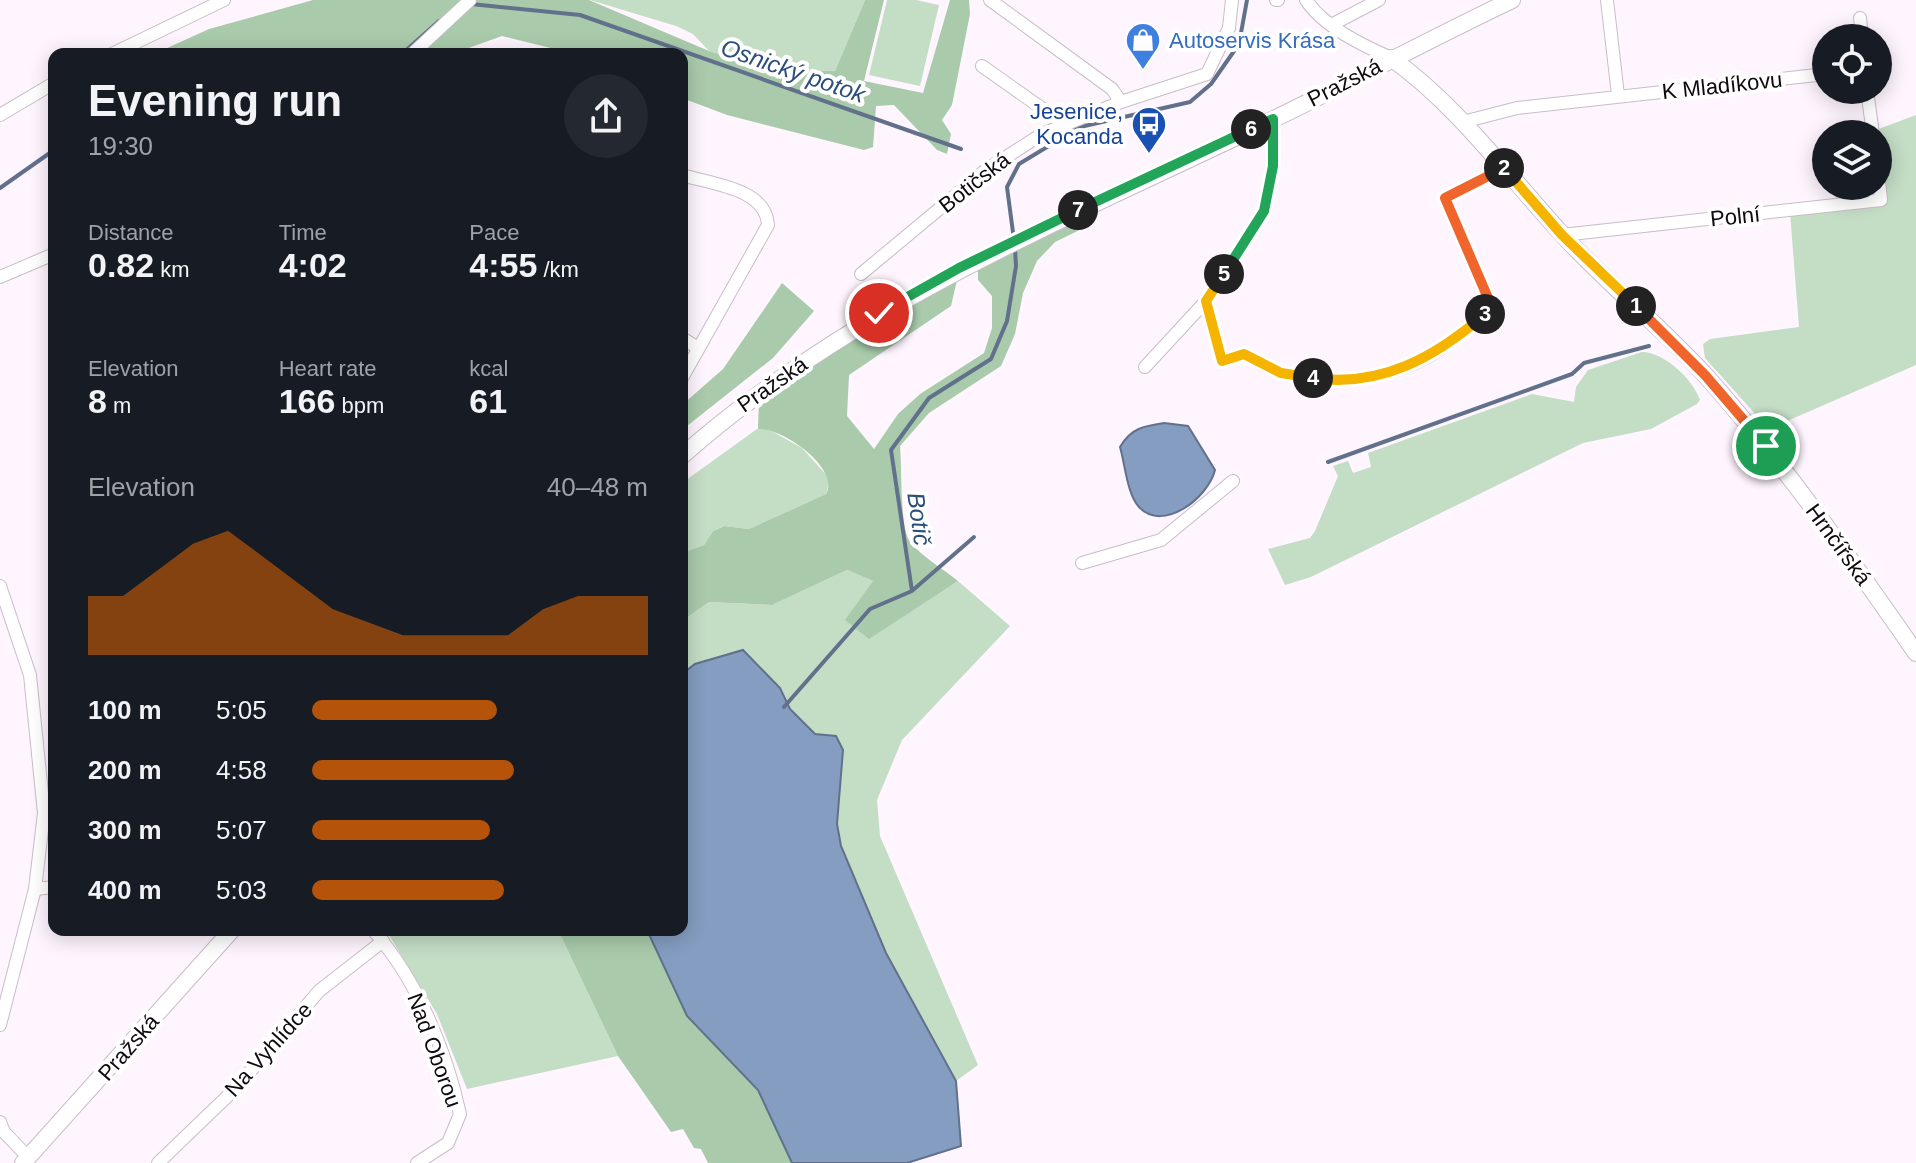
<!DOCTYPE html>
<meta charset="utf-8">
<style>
body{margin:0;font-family:Arial,sans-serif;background:#242831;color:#f1f3f6;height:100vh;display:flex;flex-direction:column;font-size:30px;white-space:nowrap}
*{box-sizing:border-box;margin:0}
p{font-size:26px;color:#9ea1a6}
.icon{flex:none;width:44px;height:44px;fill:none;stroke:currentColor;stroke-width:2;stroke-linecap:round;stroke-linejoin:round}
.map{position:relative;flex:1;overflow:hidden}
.sheet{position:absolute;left:48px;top:48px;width:640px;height:888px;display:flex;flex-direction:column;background:#171b24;border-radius:16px;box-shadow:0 4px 20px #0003}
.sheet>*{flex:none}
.fabs{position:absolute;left:1812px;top:24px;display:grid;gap:16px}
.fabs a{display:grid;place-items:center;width:80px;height:80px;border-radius:50%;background:#171b24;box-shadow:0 4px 20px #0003;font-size:40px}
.pin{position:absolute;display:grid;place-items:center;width:68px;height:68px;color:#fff;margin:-34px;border:4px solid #fff;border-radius:50%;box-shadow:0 2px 8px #0007}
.km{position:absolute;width:40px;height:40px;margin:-20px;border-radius:50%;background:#222;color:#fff;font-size:22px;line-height:40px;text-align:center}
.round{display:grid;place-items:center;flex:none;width:84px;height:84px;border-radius:42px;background:#242831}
.overview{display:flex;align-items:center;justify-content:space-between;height:136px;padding:0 40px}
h1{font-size:44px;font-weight:700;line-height:60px}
.figures{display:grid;grid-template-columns:repeat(3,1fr);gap:12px;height:136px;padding:8px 40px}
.figures div{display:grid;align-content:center}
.figures b{font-size:34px;font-weight:700}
.figures small{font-size:22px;font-weight:400}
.figures p{font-size:22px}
.chart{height:224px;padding:16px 40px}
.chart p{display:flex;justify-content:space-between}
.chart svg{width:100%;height:144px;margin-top:8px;fill:#b45309;opacity:.7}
ul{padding:0 40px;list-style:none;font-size:26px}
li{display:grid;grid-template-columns:128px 96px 1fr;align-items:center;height:60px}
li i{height:20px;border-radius:10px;background:#b45309}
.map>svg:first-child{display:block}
.green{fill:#c4ddc5}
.forest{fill:#a9cbab}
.water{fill:#849dc0;stroke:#61718b;stroke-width:2}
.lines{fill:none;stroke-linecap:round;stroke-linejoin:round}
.stream{stroke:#61718b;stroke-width:4}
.street-casing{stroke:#c8bdc8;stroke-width:14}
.secondary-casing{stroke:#c8bdc8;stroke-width:18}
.street{stroke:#fff;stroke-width:12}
.secondary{stroke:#fff;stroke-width:16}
.split-1-casing{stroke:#fff;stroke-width:16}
.split-2-casing{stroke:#fff;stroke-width:16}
.split-3-casing{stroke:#fff;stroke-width:16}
.split-4-casing{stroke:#fff;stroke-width:16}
.split-5-casing{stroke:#fff;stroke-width:16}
.split-6-casing{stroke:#fff;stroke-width:16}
.split-7-casing{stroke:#fff;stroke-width:16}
.split-8-casing{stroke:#fff;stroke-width:16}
.split-1{stroke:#f0652b;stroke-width:10}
.split-2{stroke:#f5b400;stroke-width:10}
.split-3{stroke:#f0652b;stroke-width:10}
.split-4{stroke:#f5b400;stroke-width:10}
.split-5{stroke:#f5b400;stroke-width:10}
.split-6{stroke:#22a559;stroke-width:10}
.split-7{stroke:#22a559;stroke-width:10}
.split-8{stroke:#22a559;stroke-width:10}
.labels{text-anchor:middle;stroke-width:8;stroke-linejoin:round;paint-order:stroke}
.shop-label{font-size:22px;fill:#366cbe;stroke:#fff;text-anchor:start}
.street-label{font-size:22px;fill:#0e0a0e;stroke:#fff}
.transit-label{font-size:22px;fill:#164399;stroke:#fff;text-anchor:end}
.water-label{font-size:24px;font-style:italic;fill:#2c4e7d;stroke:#fff}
</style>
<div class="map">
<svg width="1916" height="1163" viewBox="0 0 1916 1163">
<rect width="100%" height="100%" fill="#fff5fe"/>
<g class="green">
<path d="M590 0H865L835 71 766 69 709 51 693 34 676 26Z"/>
<path d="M887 0H916L939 5 920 86 869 75Z"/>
<path d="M1916 115V365L1778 425 1766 426 1705 358 1703 344 1710 339 1799 327 1790 213 1876 205 1883 180 1876 130Z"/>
<path d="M1642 352C1664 352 1693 379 1700 400L1697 404 1651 429 1583 443 1311 577 1285 585 1268 549 1310 538 1315 531 1338 476 1333 466 1348 461 1353 473 1371 467 1368 453 1532 394 1574 402 1576 387 1588 370Z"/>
<path d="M766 428 802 448 830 479 826 494 749 529 723 526 713 531 704 545 682 553V483L757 429Z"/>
<path d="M847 570 873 581 869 638 958 581 1010 626 902 740 877 800 880 836 978 1065 956 1081 886 953 841 846 837 824 843 750 815 734 790 709 780 688 743 650 695 664 682 674V621L709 602 772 605Z"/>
<path d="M386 930H558L618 1056 467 1089 437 1014Z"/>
</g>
<g class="forest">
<path d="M313 0H589L709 51 766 69 835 71 865 0H884L864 81 923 93 950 0H969L970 14 952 105 942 120 951 134 947 154 937 150 894 105 876 106 873 147 864 150 727 115 682 98V54H575L502 36 452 54H154L209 29Z"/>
<path d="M1094 213V223L1055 242 1037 261 1023 293 1015 334 1001 366 929 413 900 446C902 467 900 527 909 540 920 556 944 569 958 581L869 639 845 620 873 581 847 570 772 605 709 602 682 621V553L704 545 713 531 724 526 749 529 826 494C841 468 781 427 758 429L759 400 841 343 958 276 951 306 849 375 847 416 874 449 898 414 920 394 984 353 992 328V296L978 280V266Z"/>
<path d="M782 283 814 311 773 358 682 430V405L723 369Z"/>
<path d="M558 930H647L687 1016 758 1090 792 1163H708L701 1149 694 1148 683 1129 671 1132 618 1056Z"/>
</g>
<g class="water">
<path d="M1164 423 1188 426 1215 470C1208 498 1163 533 1139 507 1127 494 1125 464 1120 447 1131 428 1144 426 1164 423Z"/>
<path d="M743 650 780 688 790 709 815 734 836 736 843 750 837 824 841 846 886 953 956 1081 961 1146 907 1163H792L758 1090 687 1016 647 930H682V674L695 664Z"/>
</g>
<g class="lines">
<g class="stream">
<path d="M471 4 580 15 961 149"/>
<path d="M402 54 439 21"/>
<path d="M0 188 54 150"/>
<path d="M1014 240 1007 187 1019 164 1080 127 1190 102 1211 84 1239 44 1247 0"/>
<path d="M1328 462 1572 374 1584 363 1649 346"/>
<path d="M913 590 974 537"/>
<path d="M784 707 870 609 912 591 891 450 929 398 991 359 1007 321 1016 266 1015 249"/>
</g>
<g class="street-casing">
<g id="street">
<path d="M990 0 1112 89 1121 102"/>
<path d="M1276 0H1278"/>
<path d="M1306 0C1324 27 1362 45 1391 58"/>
<path d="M1607 0 1618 95"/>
<path d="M1860 18 1862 38"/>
<path d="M1333 24 1379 0"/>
<path d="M112 54 224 0"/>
<path d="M412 54 470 0"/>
<path d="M982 66 1064 124"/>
<path d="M1867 90 1873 134"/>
<path d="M0 115 54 83"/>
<path d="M1463 122 1517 108 1826 74"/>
<path d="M682 175C711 184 766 188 768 225L682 378"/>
<path d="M1562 235 1881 200 1878 173"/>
<path d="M861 274 986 170 1042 134 1121 102 1207 74 1229 28 1232 0"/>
<path d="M0 277 54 254"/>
<path d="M1206 301 1222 361 1244 354C1256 360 1269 370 1283 373 1341 389 1407 377 1454 339 1470 326 1484 319 1488 298L1445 198 1504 168"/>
<path d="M682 338 698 348"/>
<path d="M1145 367 1206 301 1264 211 1273 166V119"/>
<path d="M1082 563 1161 540 1233 481"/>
<path d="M0 586 30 675 44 813 35 889 0 1025"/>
<path d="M35 889 54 887"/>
<path d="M373 930C417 980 446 1050 460 1114L448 1143 417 1163"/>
<path d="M0 1122 4 1132 28 1157"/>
<path d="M158 1163 236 1088 319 991 383 941"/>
</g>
</g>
<g class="secondary-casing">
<g id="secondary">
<path d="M1391 58C1457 105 1506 173 1560 232 1606 283 1661 326 1707 377 1784 464 1850 558 1916 653"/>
<path d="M682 456C856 302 1068 219 1274 119 1354 80 1432 38 1512 0"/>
<path d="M23 1163 232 930"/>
</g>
</g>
<use href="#street" class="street"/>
<use href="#secondary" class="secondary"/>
</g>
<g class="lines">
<g class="split-1-casing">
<path id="split-1" d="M1636 306 1705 375 1766 446"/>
</g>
<g class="split-2-casing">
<path id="split-2" d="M1504 168 1562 235 1636 306"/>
</g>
<g class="split-3-casing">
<path id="split-3" d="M1485 314 1488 298 1445 198 1504 168"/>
</g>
<g class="split-4-casing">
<path id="split-4" d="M1313 378C1380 388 1436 357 1485 314"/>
</g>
<g class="split-5-casing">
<path id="split-5" d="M1224 274 1206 301 1222 361 1244 354 1281 373 1313 378"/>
</g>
<g class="split-6-casing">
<path id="split-6" d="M1224 274 1264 211 1273 166V119L1251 129"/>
</g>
<g class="split-7-casing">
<path id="split-7" d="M1078 210 1251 129"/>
</g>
<g class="split-8-casing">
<path id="split-8" d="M879 313 959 268 1078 210"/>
</g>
<use href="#split-1" class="split-1"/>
<use href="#split-2" class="split-2"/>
<use href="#split-3" class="split-3"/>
<use href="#split-4" class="split-4"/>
<use href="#split-5" class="split-5"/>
<use href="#split-6" class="split-6"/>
<use href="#split-7" class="split-7"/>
<use href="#split-8" class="split-8"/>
</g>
<defs>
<g id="shop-pin" transform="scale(1.8)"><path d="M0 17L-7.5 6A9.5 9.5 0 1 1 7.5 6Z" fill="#3f7fe0" stroke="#fff"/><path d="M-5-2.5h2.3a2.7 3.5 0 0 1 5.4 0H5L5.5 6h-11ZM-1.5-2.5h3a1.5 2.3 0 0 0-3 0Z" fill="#fff"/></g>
<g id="bus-pin" transform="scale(1.8)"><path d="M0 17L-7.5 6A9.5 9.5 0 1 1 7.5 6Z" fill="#1a4fb4" stroke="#fff"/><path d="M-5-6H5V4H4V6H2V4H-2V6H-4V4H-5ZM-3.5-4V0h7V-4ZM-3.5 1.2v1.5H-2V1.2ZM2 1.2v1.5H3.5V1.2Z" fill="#fff"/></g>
</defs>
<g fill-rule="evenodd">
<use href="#shop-pin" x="1143" y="40"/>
<use href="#bus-pin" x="1149" y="124"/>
</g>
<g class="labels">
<g class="shop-label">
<text x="1169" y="48">Autoservis Krása</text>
</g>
<g class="street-label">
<text transform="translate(1344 82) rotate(-27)" y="8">Pražská</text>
<text transform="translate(1722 85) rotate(-6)" y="8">K Mladíkovu</text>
<text transform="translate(974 182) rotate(-38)" y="8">Botičská</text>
<text transform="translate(1735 216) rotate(-6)" y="8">Polní</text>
<text transform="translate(772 384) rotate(-35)" y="8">Pražská</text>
<text transform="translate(1839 544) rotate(54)" y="8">Hrnčířská</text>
<text transform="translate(128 1047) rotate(-49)" y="8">Pražská</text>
<text transform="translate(268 1049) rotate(-48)" y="8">Na Vyhlídce</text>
<text transform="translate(435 1050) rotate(70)" y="8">Nad Oborou</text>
</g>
<g class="transit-label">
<text x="1123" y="119">Jesenice,<tspan x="1123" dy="25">Kocanda</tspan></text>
</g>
<g class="water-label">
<text transform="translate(793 71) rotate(19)" y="8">Osnický potok</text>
<text transform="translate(919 519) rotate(82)" y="8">Botič</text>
</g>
</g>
</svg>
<div class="fabs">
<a><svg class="icon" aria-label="locate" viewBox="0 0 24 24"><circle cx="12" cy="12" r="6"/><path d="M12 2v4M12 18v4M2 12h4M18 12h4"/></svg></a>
<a><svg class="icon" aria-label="layers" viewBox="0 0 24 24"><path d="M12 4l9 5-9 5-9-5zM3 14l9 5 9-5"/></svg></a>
</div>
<div class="pin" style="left:1766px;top:446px;background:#1e9e55"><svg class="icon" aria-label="arrive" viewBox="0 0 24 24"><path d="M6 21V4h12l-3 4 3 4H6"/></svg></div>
<div class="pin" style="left:879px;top:313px;background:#d93025"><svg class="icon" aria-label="check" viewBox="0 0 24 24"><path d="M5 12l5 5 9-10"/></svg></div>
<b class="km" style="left:1636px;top:306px">1</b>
<b class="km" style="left:1504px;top:168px">2</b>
<b class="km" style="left:1485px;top:314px">3</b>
<b class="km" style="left:1313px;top:378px">4</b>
<b class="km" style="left:1224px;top:274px">5</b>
<b class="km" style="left:1251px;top:129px">6</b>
<b class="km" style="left:1078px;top:210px">7</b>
<section class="sheet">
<div class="overview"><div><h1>Evening run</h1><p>19:30</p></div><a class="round"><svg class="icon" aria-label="share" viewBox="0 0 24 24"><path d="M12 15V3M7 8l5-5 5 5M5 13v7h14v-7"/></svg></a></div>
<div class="figures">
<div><p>Distance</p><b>0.82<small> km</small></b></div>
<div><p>Time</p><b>4:02</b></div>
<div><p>Pace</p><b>4:55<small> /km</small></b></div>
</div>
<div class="figures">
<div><p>Elevation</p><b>8<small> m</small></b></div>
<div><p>Heart rate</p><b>166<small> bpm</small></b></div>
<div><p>kcal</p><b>61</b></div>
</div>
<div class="chart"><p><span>Elevation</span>40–48 m</p>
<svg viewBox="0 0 160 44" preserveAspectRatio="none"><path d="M0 44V26L10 26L20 18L30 10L40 6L50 14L60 22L70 30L80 34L90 38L100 38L110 38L120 38L130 30L140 26L150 26L160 26V44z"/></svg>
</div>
<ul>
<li><b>100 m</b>5:05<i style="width:55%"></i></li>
<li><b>200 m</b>4:58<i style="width:60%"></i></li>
<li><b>300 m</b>5:07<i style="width:53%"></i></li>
<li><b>400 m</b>5:03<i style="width:57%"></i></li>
</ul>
</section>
</div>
